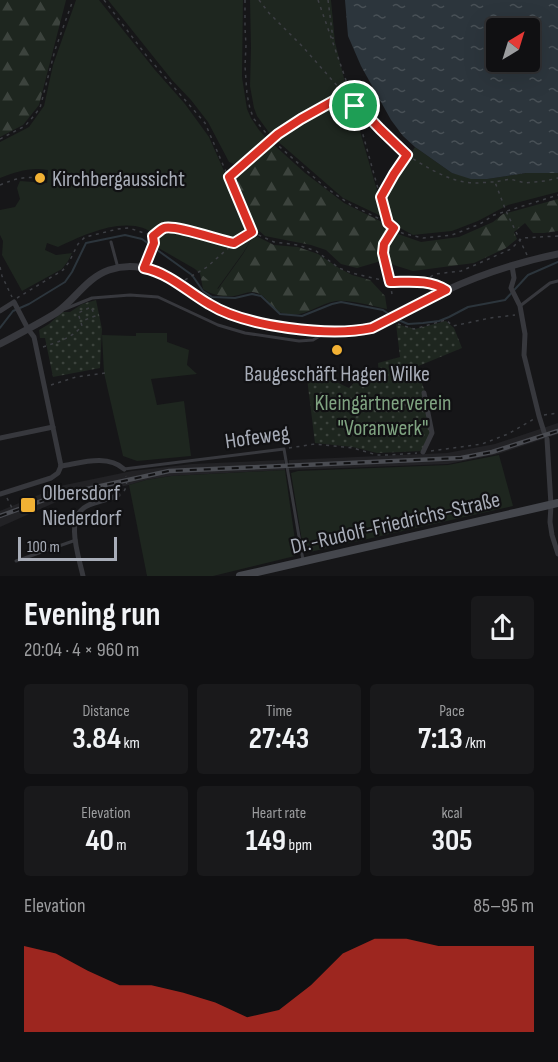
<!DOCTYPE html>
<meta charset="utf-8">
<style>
body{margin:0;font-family:"Sofia Sans Condensed",sans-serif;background:#19191b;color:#f1f3f6;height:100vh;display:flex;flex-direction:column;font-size:22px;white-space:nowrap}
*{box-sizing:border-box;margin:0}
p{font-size:20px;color:#9c9d9f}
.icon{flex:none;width:33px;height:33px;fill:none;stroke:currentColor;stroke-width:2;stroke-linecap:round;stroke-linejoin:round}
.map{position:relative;height:576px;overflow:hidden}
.side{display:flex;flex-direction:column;background:#101012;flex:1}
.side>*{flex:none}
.needle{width:39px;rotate:38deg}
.buttons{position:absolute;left:486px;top:18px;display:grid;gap:12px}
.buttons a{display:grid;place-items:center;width:54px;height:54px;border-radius:6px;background:#101012;box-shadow:0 6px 24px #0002,0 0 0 2px #303032;font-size:30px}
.scale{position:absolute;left:18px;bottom:15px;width:99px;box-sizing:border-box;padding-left:6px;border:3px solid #a8adb8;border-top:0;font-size:16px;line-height:21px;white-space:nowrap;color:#a8adb8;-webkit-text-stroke:4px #111113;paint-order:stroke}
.pin{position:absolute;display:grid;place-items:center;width:51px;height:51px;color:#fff;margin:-26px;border:3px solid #fff;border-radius:50%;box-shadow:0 2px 6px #0007}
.round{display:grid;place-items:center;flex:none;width:63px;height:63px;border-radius:6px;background:#19191b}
.headline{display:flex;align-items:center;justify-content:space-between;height:102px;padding:0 24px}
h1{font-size:33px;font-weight:700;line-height:45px}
.metrics{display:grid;grid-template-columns:repeat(3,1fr);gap:9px;height:102px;padding:6px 24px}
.metrics div{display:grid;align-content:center;border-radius:6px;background:#19191b;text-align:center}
.metrics b{font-size:30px;font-weight:700}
.metrics small{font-size:16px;font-weight:400}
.metrics p{font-size:16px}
.chart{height:168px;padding:12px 24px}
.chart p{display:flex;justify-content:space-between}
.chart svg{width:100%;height:108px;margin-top:6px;fill:#d93025;opacity:.7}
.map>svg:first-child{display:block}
.built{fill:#222225}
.grass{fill:#1e261f}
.forest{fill:url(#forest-firs)}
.park{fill:url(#park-dots)}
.water{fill:url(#water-ripples);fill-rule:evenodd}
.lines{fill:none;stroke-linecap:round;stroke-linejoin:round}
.stream{stroke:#2c353c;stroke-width:2}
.path{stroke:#3d3f44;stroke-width:1.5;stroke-dasharray:3 4.5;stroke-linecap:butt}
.service{stroke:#37383d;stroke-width:3}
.minor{stroke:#37383d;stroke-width:5}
.tertiary{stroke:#37383d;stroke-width:7}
.secondary{stroke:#45474d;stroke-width:8}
.rail-casing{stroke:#4a4c52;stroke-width:4.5}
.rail{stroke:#111113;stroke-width:2;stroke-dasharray:7;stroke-linecap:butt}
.route-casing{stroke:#fff;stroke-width:12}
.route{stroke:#d93025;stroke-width:8}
.poi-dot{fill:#f2b134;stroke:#111113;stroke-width:2}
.labels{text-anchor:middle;stroke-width:4.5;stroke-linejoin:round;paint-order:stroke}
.poi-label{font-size:22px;fill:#a8adb8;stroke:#111113;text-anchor:start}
.park-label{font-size:22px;fill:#7fa381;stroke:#111113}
.street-label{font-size:22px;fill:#a8adb8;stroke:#111113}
</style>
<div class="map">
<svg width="558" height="576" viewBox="0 0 558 576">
<defs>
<pattern id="forest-firs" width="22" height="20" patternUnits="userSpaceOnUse" patternTransform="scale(1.5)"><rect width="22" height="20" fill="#1e261f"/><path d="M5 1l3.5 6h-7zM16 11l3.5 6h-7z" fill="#3c433d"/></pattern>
<pattern id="park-dots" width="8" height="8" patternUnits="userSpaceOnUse" patternTransform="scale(1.5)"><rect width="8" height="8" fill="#1e261f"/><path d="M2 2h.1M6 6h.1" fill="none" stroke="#3c433d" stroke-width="1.8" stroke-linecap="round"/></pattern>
<pattern id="water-ripples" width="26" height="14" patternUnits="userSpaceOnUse" patternTransform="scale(1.5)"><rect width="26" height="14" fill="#2c353c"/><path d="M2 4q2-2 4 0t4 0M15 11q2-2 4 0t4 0" fill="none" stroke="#485056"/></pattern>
</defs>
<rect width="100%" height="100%" fill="#161618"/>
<g class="built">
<path d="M558 423V434L498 454 448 464 289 470V460L447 453 495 444Z"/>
<path d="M284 460 285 470 171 476 146 480 129 485 63 499 0 527V511L60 486 132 471 192 464Z"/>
</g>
<g class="grass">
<path d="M76 0H99L155 70 185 104 209 137 228 180 249 231 254 235 243 253 217 289 195 269 155 246 158 237C131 212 86 234 58 247L47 243 45 250 56 255 72 253 68 261 62 269 22 291 2 255 3 241 0 235V210L15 207 20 199 17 188 20 181 47 183 48 170C30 167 16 172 0 178V142L29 127 44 106 53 65Z"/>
<path d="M108 0H243L242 77 247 109 251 118 259 130 268 140 261 141 236 165 229 162 208 122 191 100 172 80Z"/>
<path d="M250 0H331L335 42 348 94H340C318 107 291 119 273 138L257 116 254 108 250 86 251 48Z"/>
<path d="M339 100H347L355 114 385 218 343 198 275 139 301 120Z"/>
<path d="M415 147 452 173 487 179 526 173H558V192L508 205 478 221 452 231 413 235 389 222 384 200 392 182Z"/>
<path d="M136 333H167V342L189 350 187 365 197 374 151 379 157 405 184 401 191 456 137 461 123 456 104 373 102 335 136 336Z"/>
<path d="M499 455 513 506 310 552 302 541 291 473 298 471 448 465Z"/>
<path d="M285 470 296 547 295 556 213 576H147L129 485 146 480 171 476Z"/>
</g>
<g class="forest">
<path d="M0 0H66L39 105 23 125 0 137Z"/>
<path d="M273 144 305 173 344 203 380 221 398 234 421 242 459 237 493 222 503 214 558 199V231L544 233H533L525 223 514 232 517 239 506 248 474 263 413 271 381 261 357 268 341 264 326 250 311 245 265 236 256 228 251 218 235 177Z"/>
<path d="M254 235 274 245 298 247 318 254 339 268 352 275 370 280 385 296 387 309C374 306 348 299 336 301 316 304 304 320 282 313 269 309 268 293 252 292 246 292 240 295 234 296 223 297 212 295 203 289L200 273 218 289 243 254Z"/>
</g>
<g class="park">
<path d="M96 300 102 329 100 368 53 377 45 338H40L39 330 49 324 62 312H70L82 304Z"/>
<path d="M446 321 454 328 462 348 416 367 427 397 432 433 423 451 377 453 353 447 315 443 306 370 327 373 332 380 349 388 360 376H379L378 363 400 357 396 324 415 329Z"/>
</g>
<path class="water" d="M345 0H558V173H526L487 179H471L452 173 415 147 403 136 391 120 361 66 348 36ZM496 28H530V62H496Z"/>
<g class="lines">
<path class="stream" d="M0 328 13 311 29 304 65 282 72 272 86 243 125 235 142 239 192 275 203 291 212 297 235 298 252 294 261 296 280 314 302 316 332 304 341 302 383 310 396 319 408 324 423 323 439 321 449 317 468 307 505 300 528 275 558 262"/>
<g class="path">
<path d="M104 0 146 55 205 123 252 232 274 242 298 245 316 251 339 268 352 273 390 282H423L439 285"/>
<path d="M245 0V28L246 45 245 66 247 94 250 109 254 119 272 140 325 187 351 205 388 223 402 233 423 238 452 235 480 224 494 215 558 195"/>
<path d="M259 0 269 13 303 47 355 106 387 221"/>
<path d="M318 0 355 106 363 111 380 129 407 155 394 174 382 197"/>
<path d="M328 0 333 39"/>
<path d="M0 139 25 126 32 118 40 108 55 50 73 0"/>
<path d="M407 155C426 167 451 183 475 183 481 183 488 182 494 182"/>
<path d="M230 177 278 134 301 119 344 95"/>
<path d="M0 185C14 179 25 176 40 178"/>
<path d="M153 236 164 228 169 227 234 243 251 233"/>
<path d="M527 255 506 211 495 182 510 179 525 183 545 181 558 178"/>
<path d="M147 261 154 243 153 237"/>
<path d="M0 267 2 276 12 297"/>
<path d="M185 280 207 267 234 243"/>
<path d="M424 281 435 274 461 271 475 265 511 249 522 238 558 236"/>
<path d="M392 294 389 277 383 253 384 244 394 228"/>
<path d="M17 298 63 270 69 262 78 244 85 237 118 229 129 228 153 236"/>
<path d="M398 324 414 329 446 320 453 326 490 318 515 315"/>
<path d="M43 347C58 342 72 338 82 326L78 313 91 307 95 316 82 321"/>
<path d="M51 385 76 377 105 373"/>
<path d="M544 415 558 413"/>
<path d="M289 448 315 444 353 448 377 455H389L417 453"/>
<path d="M431 451 482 444 508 434 534 419"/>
<path d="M43 487 45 495"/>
<path d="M124 491C127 487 127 481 126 476"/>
<path d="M7 498 12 508"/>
</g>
<g class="service">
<path d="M111 242 118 268"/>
<path d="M520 306 550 283 558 281"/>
<path d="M65 309 92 298 130 295 158 297 218 325 245 333 299 341 313 340 325 333"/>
<path d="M124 469 284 449 303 560"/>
<path d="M16 561 76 540"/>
</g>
<g class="minor">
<path d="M512 266 514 278 511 288 520 306 525 334 524 355 539 416 544 432"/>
<path d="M0 311 14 302 28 329 34 337 61 466"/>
<path d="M0 438 53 427"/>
<path d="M547 439 551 505 550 522 552 535 558 554"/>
<path d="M423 452 432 433 424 393"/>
<path d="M61 466C81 463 107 454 124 469"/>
<path d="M0 494 51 478 58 473 61 466"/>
<path d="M83 576C79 557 64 517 87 506 97 501 108 500 118 495"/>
</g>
<path class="tertiary" d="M0 344C19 334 38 324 56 313 75 300 86 278 109 270 160 253 189 302 232 316 251 322 271 325 291 327 315 330 339 333 363 330 388 327 422 301 445 291 481 274 519 262 558 254"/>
<path class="secondary" d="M240 576 558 503"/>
<g class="rail-casing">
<path id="rail" d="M0 516 55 496 169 471 461 458 492 452 558 431"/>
</g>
<use href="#rail" class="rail"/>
</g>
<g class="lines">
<g class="route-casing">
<path id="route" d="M344 95 355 106 363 111 380 129 407 155 394 174 381 197 388 223 394 228 384 244 383 253 390 282C409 282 429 279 446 290L372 328C330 337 246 327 209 304 188 292 169 273 144 268L154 243 153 236C156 234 161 229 164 228 174 224 221 241 234 243L252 232 229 177 278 134 301 119Z"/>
</g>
<use href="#route" class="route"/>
</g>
<g class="poi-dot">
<circle cx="40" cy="178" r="6"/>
<circle cx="337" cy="350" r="6"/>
<rect x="20" y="497" width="16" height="16" rx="3"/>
</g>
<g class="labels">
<g class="poi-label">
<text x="52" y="186">Kirchbergaussicht</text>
<text x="337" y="381" text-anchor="middle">Baugeschäft Hagen Wilke</text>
<text x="42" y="500">Olbersdorf<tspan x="42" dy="25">Niederdorf</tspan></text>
</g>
<g class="park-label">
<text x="383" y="410">Kleingärtnerverein<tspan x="383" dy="25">"Voranwerk"</tspan></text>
</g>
<g class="street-label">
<text transform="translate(257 436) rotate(-8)" y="8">Hofeweg</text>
<text transform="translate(395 522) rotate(-13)" y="8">Dr.-Rudolf-Friedrichs-Straße</text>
</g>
</g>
</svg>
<div class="buttons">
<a><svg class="needle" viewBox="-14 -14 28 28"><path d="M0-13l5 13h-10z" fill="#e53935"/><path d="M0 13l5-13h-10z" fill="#9c9d9f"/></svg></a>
</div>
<div class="scale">100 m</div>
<div class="pin" style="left:355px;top:106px;background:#1e9e55"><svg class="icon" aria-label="arrive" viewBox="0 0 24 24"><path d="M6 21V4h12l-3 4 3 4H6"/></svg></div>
</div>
<section class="side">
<div class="headline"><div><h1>Evening run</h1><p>20:04 · 4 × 960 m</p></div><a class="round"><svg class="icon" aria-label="share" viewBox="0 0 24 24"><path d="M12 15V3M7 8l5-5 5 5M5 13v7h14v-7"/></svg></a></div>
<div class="metrics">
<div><p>Distance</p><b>3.84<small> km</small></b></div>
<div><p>Time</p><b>27:43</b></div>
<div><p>Pace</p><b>7:13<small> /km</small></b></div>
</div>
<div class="metrics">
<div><p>Elevation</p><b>40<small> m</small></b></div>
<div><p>Heart rate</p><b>149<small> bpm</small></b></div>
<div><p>kcal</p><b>305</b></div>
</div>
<div class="chart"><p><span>Elevation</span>85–95 m</p>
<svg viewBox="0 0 160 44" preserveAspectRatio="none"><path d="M0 44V9L10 12L20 19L30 25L40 25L50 28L60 32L70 38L80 35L90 25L100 12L110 6L120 6L130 9L140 9L150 9L160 9V44z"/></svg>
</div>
</section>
